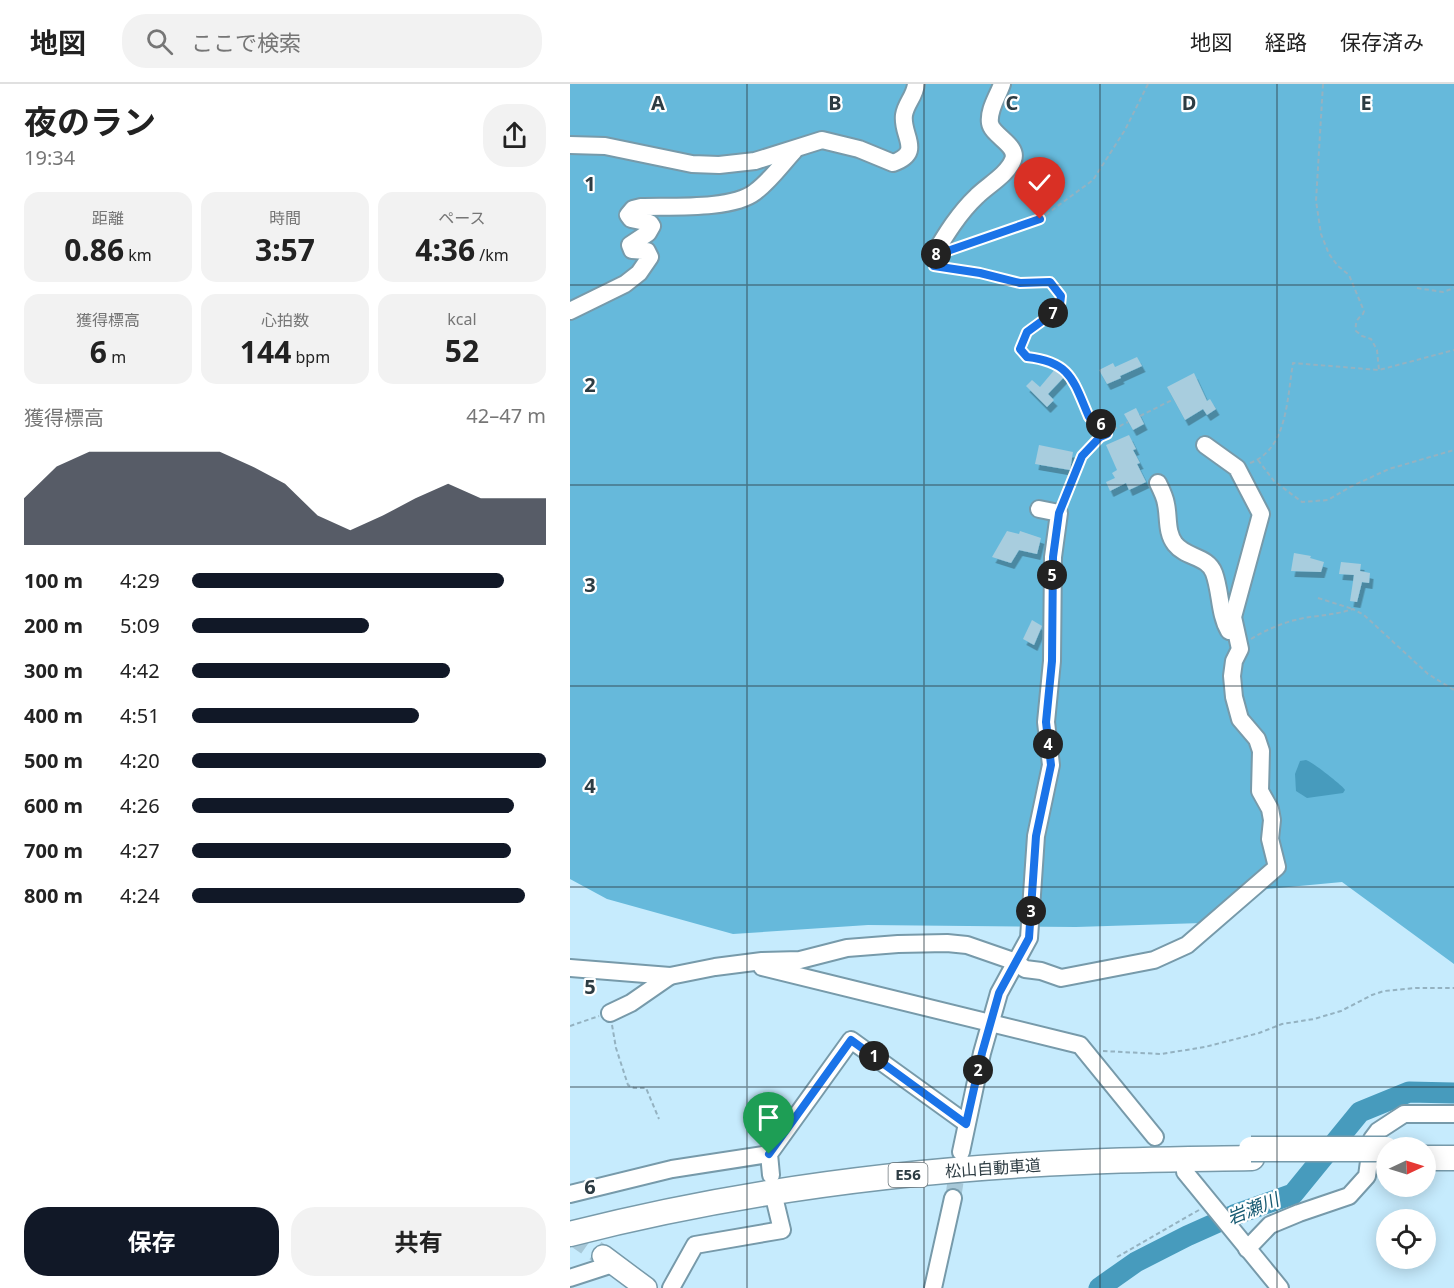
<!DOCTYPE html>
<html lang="ja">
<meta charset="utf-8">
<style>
body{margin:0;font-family:"Noto Sans","Noto Sans JP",sans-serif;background:#f2f2f2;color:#222;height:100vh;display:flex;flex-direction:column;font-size:22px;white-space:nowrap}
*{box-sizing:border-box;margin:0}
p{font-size:20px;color:#767676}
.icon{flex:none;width:33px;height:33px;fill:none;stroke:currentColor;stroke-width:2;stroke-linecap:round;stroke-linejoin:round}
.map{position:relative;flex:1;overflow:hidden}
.sheet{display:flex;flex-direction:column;background:#fff;width:570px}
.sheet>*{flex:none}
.needle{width:39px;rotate:86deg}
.controls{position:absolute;left:806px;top:1053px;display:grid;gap:12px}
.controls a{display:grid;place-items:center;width:60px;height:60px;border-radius:50%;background:#fff;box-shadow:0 3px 15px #0003;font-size:30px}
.pin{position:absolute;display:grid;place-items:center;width:51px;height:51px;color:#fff;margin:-62px -26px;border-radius:50% 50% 50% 0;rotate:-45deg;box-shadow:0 0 6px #0007}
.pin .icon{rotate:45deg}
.km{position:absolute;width:30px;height:30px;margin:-15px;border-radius:50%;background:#222;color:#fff;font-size:16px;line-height:30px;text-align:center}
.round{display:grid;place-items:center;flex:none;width:63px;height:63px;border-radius:24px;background:#f2f2f2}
.head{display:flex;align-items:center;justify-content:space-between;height:102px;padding:0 24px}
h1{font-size:33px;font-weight:700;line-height:45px}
.figures{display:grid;grid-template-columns:repeat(3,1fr);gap:9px;height:102px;padding:6px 24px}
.figures div{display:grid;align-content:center;border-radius:15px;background:#f2f2f2;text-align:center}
.figures b{font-size:30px;font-weight:700}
.figures small{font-size:16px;font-weight:400}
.figures p{font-size:16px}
.chart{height:168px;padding:12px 24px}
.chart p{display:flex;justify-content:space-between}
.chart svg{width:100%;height:108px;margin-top:6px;fill:#111827;opacity:.7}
.action{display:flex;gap:12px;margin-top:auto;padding:12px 24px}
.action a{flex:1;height:69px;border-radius:24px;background:#111827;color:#fff;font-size:24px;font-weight:700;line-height:69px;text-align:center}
.action a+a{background:#f2f2f2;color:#222}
ul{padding:0 24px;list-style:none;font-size:20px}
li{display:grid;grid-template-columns:96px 72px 1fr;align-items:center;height:45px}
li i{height:15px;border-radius:8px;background:#111827}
header{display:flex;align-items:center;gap:36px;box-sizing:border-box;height:84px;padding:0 30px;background:#fff;border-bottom:2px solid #e0e0e0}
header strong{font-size:28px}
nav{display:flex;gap:33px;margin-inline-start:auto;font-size:21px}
.search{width:420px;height:54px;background:#f2f2f2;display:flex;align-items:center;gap:15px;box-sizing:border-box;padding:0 21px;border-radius:24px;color:#767676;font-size:22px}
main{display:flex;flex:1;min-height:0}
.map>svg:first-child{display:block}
.forest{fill:#66b9db}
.water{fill:#479bbd}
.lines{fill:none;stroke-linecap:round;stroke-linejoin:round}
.river{stroke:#479bbd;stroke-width:21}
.building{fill:#a8cdde;filter:url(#shadow)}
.minor-tunnel{stroke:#a7c8d8;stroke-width:16;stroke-dasharray:16 8;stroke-linecap:butt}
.major-tunnel{stroke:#a7c8d8;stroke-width:21;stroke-dasharray:21 10;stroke-linecap:butt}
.minor-casing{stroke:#779aaa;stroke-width:20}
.major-casing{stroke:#779aaa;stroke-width:24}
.highway-casing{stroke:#779aaa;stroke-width:27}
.path{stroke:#94b2c1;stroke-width:2;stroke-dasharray:4.5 3;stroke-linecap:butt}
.minor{stroke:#fff;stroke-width:16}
.major{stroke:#fff;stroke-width:21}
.highway{stroke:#fff;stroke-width:24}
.highway-bridge-casing{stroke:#779aaa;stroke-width:27;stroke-linecap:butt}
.highway-bridge{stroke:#fff;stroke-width:24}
.route-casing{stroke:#fff;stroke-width:12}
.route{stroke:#1a73e8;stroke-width:8}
.grid{fill:none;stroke:#2d3c43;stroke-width:1.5;stroke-opacity:0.55}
.labels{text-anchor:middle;stroke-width:4.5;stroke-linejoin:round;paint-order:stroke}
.shield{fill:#fff;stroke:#6c767b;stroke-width:1.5}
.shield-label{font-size:15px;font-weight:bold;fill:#2d3c43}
.street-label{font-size:16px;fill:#2d3c43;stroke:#fff}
.water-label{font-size:18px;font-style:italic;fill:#175a72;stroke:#fff}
.grid-label{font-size:20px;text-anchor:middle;font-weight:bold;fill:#2d3c43;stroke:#fff;stroke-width:4.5;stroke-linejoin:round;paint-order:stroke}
</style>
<header>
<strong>地図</strong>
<div class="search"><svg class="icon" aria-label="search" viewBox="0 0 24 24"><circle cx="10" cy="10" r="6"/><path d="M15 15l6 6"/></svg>ここで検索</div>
<nav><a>地図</a><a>経路</a><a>保存済み</a></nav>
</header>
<main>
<section class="sheet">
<div class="head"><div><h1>夜のラン</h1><p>19:34</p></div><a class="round"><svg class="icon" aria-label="share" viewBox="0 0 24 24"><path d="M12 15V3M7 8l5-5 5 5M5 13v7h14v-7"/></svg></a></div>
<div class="figures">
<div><p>距離</p><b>0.86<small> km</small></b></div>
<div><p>時間</p><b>3:57</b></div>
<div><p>ペース</p><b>4:36<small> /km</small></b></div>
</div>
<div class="figures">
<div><p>獲得標高</p><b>6<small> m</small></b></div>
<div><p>心拍数</p><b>144<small> bpm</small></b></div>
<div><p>kcal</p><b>52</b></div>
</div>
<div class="chart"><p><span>獲得標高</span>42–47 m</p>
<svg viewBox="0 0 160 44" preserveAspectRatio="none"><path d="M0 44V25L10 12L20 6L30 6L40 6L50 6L60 6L70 12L80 19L90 32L100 38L110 32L120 25L130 19L140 25L150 25L160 25V44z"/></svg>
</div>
<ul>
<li><b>100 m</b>4:29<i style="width:88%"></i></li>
<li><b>200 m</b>5:09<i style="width:50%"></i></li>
<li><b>300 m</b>4:42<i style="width:73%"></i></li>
<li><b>400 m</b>4:51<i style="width:64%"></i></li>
<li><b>500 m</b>4:20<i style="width:100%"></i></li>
<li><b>600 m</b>4:26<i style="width:91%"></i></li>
<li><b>700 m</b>4:27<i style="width:90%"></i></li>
<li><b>800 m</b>4:24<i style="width:94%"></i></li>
</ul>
<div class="action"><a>保存</a><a>共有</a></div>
</section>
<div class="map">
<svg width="884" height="1204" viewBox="0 0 884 1204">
<defs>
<filter id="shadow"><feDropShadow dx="3.5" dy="6" stdDeviation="0" flood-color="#0004"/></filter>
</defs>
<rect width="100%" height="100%" fill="#c6ebfd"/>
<path class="forest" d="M0 0H884V880L772 798 676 807 632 839 506 843 298 841 163 850 37 815 0 795Z"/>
<path class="water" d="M736 676C741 677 772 701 775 706L773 709 737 714 726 707 725 690 730 677Z"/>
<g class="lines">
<path class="river" d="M529 1204 566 1178 617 1152 664 1131 723 1110 790 1028 839 1008 884 1009"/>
</g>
<g class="building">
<path d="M567 273 572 282 550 292 551 294 537 300 529 286 543 279 545 283Z"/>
<path d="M486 284 495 292 478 310 484 316 477 323 456 302 462 296 470 303Z"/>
<path d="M624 289 637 317 640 315 646 325 637 331 633 325 615 336 597 303Z"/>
<path d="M566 324 574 340 563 346 554 330Z"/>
<path d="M559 351 566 365 563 366 570 379 567 380 576 398 559 406 556 399 540 407 536 398 545 394 542 389 547 386 536 361Z"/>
<path d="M469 361 503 368 500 386 465 380Z"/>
<path d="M437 447 449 450 450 447 471 454 467 470 449 466 441 479 422 473Z"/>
<path d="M724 469 741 472 740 474 754 478 751 488 721 487Z"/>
<path d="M771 478 791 480 790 487 800 489 799 499 792 498 787 518 780 517 784 491 769 490Z"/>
<path d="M462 536 472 542 464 561 453 555Z"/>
</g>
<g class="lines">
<path class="minor-tunnel" d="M383 1114 389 1076"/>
<path class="major-tunnel" d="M0 1149 33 1172"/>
<g class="minor-casing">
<g id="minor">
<path d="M0 61 35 62 122 80 149 81 185 77 252 56 289 65 323 79C354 68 331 52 334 31 336 19 345 12 346 0"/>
<path d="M363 172C376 150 389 129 407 112 418 101 437 91 443 76 449 61 422 52 420 39 418 26 428 12 432 0"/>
<path d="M0 227 55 200 69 189 80 173 77 167 62 166 60 161 78 149 82 142 80 139 61 135 58 131 63 125 71 123C101 122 162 126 185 108 200 97 212 80 224 67"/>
<path d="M588 399C591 405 595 413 596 420 599 434 596 448 605 460 616 474 638 472 644 489 651 508 649 530 659 547"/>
<path d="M192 883 510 961 585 1053"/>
<path d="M0 884 100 892 145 883 192 877 230 876 277 864 328 860 377 859 397 861 446 878 455 885 471 887 491 894 584 876 617 861 707 783 700 755 702 736 700 725 690 707 691 667 687 655 670 635 664 613 662 592 664 577 670 565 663 533 691 430 667 384 635 361"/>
<path d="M40 929 61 919 100 892"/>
<path d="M391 1068 412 969 429 909 459 854 466 752 481 681 476 638 482 577 483 473 489 429 469 425"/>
<path d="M615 1088 710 1204"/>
<path d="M201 1091 199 1070 281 956 396 1039"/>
<path d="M0 1110 102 1085 199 1070"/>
<path d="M677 1165 700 1141 729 1129 779 1112 797 1092 802 1055 808 1047 834 1030H884"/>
<path d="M0 1194 43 1180"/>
<path d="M101 1204 125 1161 212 1146 205 1117"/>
<path d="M363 1204 383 1114"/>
</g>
</g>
<g class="major-casing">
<path id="major" d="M33 1172 76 1204"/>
</g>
<g class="highway-casing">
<g id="highway">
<path d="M855 1074H884"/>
<path d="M0 1150C168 1107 340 1085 513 1078 569 1075 626 1075 682 1074"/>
</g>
</g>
<g class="path">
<path d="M753 0 746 117 751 150 759 170 768 182 779 191 794 227 793 230C787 235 785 238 786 247L792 252 801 255 807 266 809 286"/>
<path d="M384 163 470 135 523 96 555 46 578 0"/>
<path d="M370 182 410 189 450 199 480 198C506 232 475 226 458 247 454 252 452 260 450 265L457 273C501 278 503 296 519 333L528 336 537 350"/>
<path d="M847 204 873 208 884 204"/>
<path d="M570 332 602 316"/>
<path d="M688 376 704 397 732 418 758 416 780 403 819 385 884 366"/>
<path d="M680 379C718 365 717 313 723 279L809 286 884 266"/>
<path d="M493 418C512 374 513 360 558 338"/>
<path d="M748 514 783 525"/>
<path d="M681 555C699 544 719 536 740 533 755 531 768 530 783 525L794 531 858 590 884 606"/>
<path d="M42 941 46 964 58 1001 64 1004H76L89 1035"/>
<path d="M0 942 29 932"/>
<path d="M533 967 591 970 635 963 689 949 712 940 744 935 771 927 802 911 814 907 846 904H884"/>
<path d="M547 1173 629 1126"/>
</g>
<use href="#minor" class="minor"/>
<use href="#major" class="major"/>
<use href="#highway" class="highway"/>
<g class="highway-bridge-casing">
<path id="highway-bridge" d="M681 1065H816"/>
</g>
<use href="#highway-bridge" class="highway-bridge"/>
</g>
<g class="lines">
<g class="route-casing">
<path id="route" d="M199 1070 281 956 396 1040 412 969 429 909 459 854 466 752 481 681 476 638 482 577 483 473 489 429 512 372 530 353 537 350 528 336 519 333C503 296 501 278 457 273L450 265 457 248 483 229 490 221 491 212 480 198 450 199 410 189 364 182 363 172 470 135"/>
</g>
<use href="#route" class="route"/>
</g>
<path class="grid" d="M177 0V1204M354 0V1204M530 0V1204M707 0V1204M0 201H884M0 401H884M0 602H884M0 803H884M0 1003H884"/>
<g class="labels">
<rect class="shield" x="318.5" y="1079" width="39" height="24" rx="4.5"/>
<g class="shield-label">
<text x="338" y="1096">E56</text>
</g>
<g class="street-label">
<text transform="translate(423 1084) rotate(-4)" y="6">松山自動車道</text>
</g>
<g class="water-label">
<text transform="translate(683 1125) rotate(-22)" y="6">岩瀬川</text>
</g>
</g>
<g class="grid-label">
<text x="88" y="26">A</text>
<text x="265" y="26">B</text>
<text x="442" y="26">C</text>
<text x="619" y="26">D</text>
<text x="796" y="26">E</text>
<text x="20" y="107">1</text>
<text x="20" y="308">2</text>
<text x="20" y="508">3</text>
<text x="20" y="709">4</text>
<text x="20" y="910">5</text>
<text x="20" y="1110">6</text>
</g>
</svg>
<div class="controls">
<a><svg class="needle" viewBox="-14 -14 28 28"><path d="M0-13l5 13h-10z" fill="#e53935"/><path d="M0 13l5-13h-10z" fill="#767676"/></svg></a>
<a><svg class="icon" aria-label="locate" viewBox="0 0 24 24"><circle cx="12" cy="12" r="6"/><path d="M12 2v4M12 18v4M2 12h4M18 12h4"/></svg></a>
</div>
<div class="pin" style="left:199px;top:1070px;background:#1e9e55"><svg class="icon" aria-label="arrive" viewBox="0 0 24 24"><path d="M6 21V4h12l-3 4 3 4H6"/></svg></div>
<div class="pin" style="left:470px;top:135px;background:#d93025"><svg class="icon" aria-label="check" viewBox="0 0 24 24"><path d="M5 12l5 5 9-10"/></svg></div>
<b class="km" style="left:304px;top:972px">1</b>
<b class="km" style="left:408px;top:986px">2</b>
<b class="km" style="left:461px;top:827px">3</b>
<b class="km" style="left:478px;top:660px">4</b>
<b class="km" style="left:482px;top:491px">5</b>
<b class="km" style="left:531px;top:340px">6</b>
<b class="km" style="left:483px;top:229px">7</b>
<b class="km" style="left:366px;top:170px">8</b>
</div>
</main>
